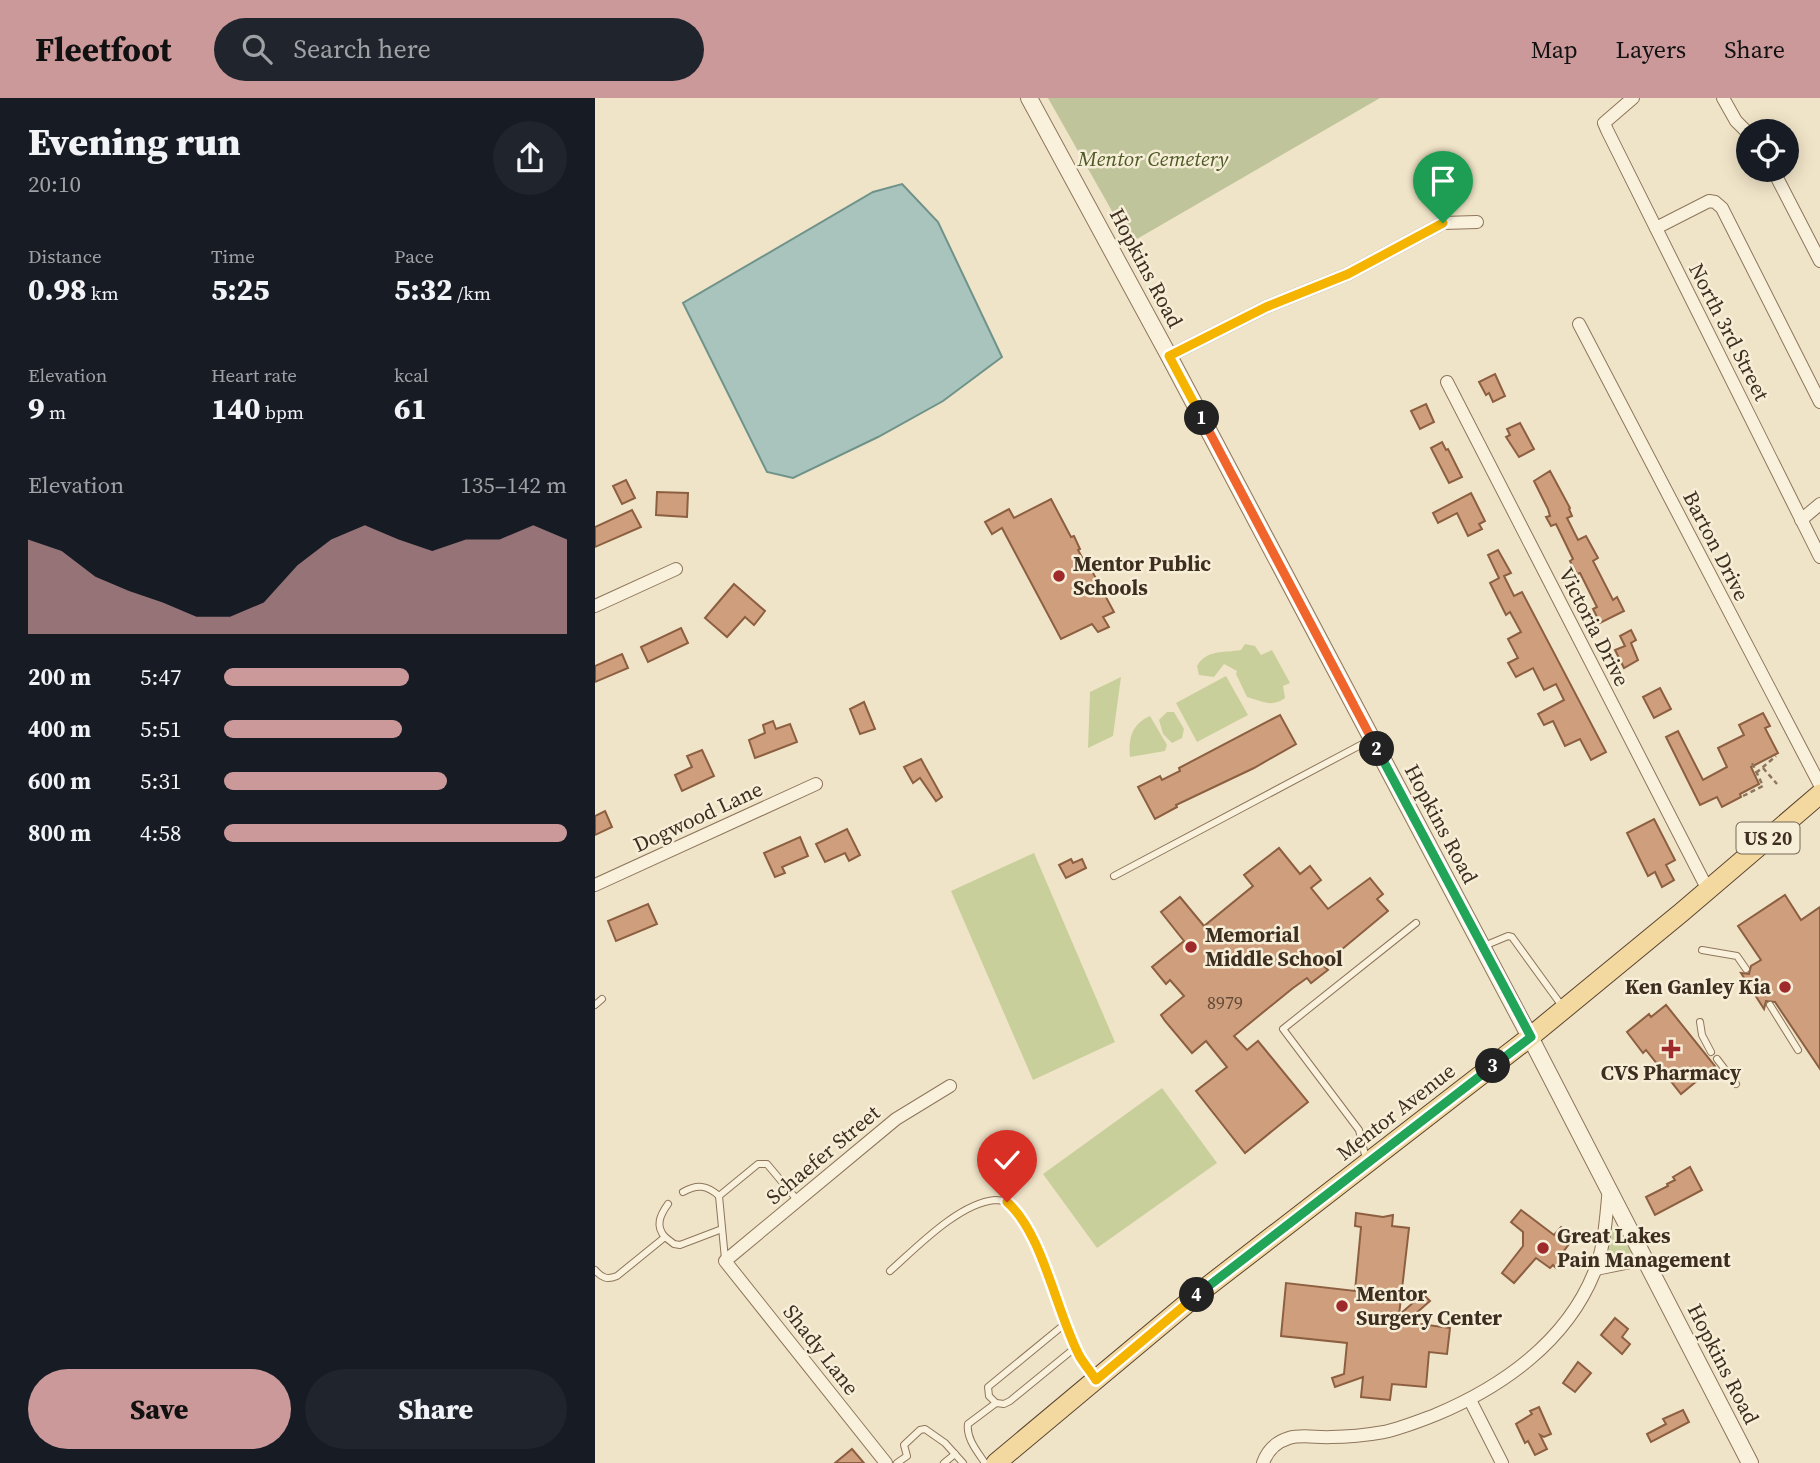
<!DOCTYPE html>
<meta charset="utf-8">
<style>
body{margin:0;font-family:"Source Serif 4",serif;background:#20242c;color:#f1f3f6;height:100vh;display:flex;flex-direction:column;font-size:26px;white-space:nowrap}
*{box-sizing:border-box;margin:0}
p{font-size:23px;color:#9ea1a6}
.icon{flex:none;width:38px;height:38px;fill:none;stroke:currentColor;stroke-width:2;stroke-linecap:round;stroke-linejoin:round}
.map{position:relative;flex:1;overflow:hidden}
.sheet{display:flex;flex-direction:column;background:#171b24;width:595px}
.sheet>*{flex:none}
.fabs{position:absolute;left:1141px;top:21px;display:grid;gap:14px}
.fabs a{display:grid;place-items:center;width:63px;height:63px;border-radius:50%;background:#171b24;box-shadow:0 4px 18px #0003;font-size:35px}
.pin{position:absolute;display:grid;place-items:center;width:60px;height:60px;color:#fff;margin:-72px -30px;border-radius:50% 50% 50% 0;rotate:-45deg;box-shadow:0 0 7px #0007}
.pin .icon{rotate:45deg}
.km{position:absolute;width:35px;height:35px;margin:-18px;border-radius:50%;background:#222;color:#fff;font-size:19px;line-height:35px;text-align:center}
.round{display:grid;place-items:center;flex:none;width:74px;height:74px;border-radius:37px;background:#20242c}
.summary{display:flex;align-items:center;justify-content:space-between;height:119px;padding:0 28px}
h1{font-size:38px;font-weight:800;line-height:52px}
.metrics{display:grid;grid-template-columns:repeat(3,1fr);gap:10px;height:119px;padding:7px 28px}
.metrics div{display:grid;align-content:center}
.metrics b{font-size:30px;font-weight:800}
.metrics small{font-size:19px;font-weight:400}
.metrics p{font-size:19px}
.chart{height:196px;padding:14px 28px}
.chart p{display:flex;justify-content:space-between}
.chart svg{width:100%;height:126px;margin-top:7px;fill:#cc999b;opacity:.7}
.action{display:flex;gap:14px;margin-top:auto;padding:14px 28px}
.action a{flex:1;height:80px;border-radius:42px;background:#cc999b;color:#111;font-size:28px;font-weight:800;line-height:80px;text-align:center}
.action a+a{background:#20242c;color:#f1f3f6}
ul{padding:0 28px;list-style:none;font-size:23px}
li{display:grid;grid-template-columns:112px 84px 1fr;align-items:center;height:52px}
li i{height:18px;border-radius:9px;background:#cc999b}
header{display:flex;align-items:center;gap:42px;box-sizing:border-box;height:98px;padding:0 35px;background:#cc999b;color:#111}
header strong{font-size:33px}
nav{display:flex;gap:38px;margin-inline-start:auto;font-size:24px}
.search{width:490px;height:63px;background:#20242c;display:flex;align-items:center;gap:18px;box-sizing:border-box;padding:0 24px;border-radius:38px;color:#9ea1a6;font-size:26px}
main{display:flex;flex:1;min-height:0}
.map>svg:first-child{display:block}
.green{fill:#c9cf9b}
.cemetery{fill:#bfc49a}
.water{fill:#a9c4bc;stroke:#6f938a;stroke-width:2}
.building{fill:#cf9f7d;stroke:#8d5f41;stroke-width:2}
.lines{fill:none;stroke-linecap:round;stroke-linejoin:round}
.service-casing{stroke:#8d765c;stroke-width:8}
.minor-casing{stroke:#8d765c;stroke-width:14}
.tertiary-casing{stroke:#8d765c;stroke-width:18}
.primary-casing{stroke:#5b4430;stroke-width:21}
.path{stroke:#8d765c;stroke-width:2.5;stroke-dasharray:5 3.5;stroke-linecap:butt}
.service{stroke:#faf1dc;stroke-width:6}
.minor{stroke:#faf1dc;stroke-width:12}
.tertiary{stroke:#faf1dc;stroke-width:16}
.primary{stroke:#f3d9a0;stroke-width:19}
.split-1-casing{stroke:#fff;stroke-width:14}
.split-2-casing{stroke:#fff;stroke-width:14}
.split-3-casing{stroke:#fff;stroke-width:14}
.split-4-casing{stroke:#fff;stroke-width:14}
.split-5-casing{stroke:#fff;stroke-width:14}
.split-1{stroke:#f5b400;stroke-width:9}
.split-2{stroke:#f0652b;stroke-width:9}
.split-3{stroke:#22a559;stroke-width:9}
.split-4{stroke:#22a559;stroke-width:9}
.split-5{stroke:#f5b400;stroke-width:9}
.poi-dot{fill:#9e2a2b;stroke:#f7eed8;stroke-width:2.5}
.labels{text-anchor:middle;stroke-width:5;stroke-linejoin:round;paint-order:stroke}
.number-label{font-size:18px;fill:#624a37}
.shield{fill:#f7eed8;stroke:#756857;stroke-width:2}
.shield-label{font-size:19px;font-weight:bold;fill:#3d2e20}
.park-label{font-size:21px;font-style:italic;fill:#4d5a26;stroke:#f7eed8}
.street-label{font-size:21px;fill:#3d2e20;stroke:#f7eed8}
.poi-label{font-size:21px;font-weight:bold;fill:#3d2e20;stroke:#f7eed8;text-anchor:start}
</style>
<header>
<strong>Fleetfoot</strong>
<div class="search"><svg class="icon" aria-label="search" viewBox="0 0 24 24"><circle cx="10" cy="10" r="6"/><path d="M15 15l6 6"/></svg>Search here</div>
<nav><a>Map</a><a>Layers</a><a>Share</a></nav>
</header>
<main>
<section class="sheet">
<div class="summary"><div><h1>Evening run</h1><p>20:10</p></div><a class="round"><svg class="icon" aria-label="share" viewBox="0 0 24 24"><path d="M12 15V3M7 8l5-5 5 5M5 13v7h14v-7"/></svg></a></div>
<div class="metrics">
<div><p>Distance</p><b>0.98<small> km</small></b></div>
<div><p>Time</p><b>5:25</b></div>
<div><p>Pace</p><b>5:32<small> /km</small></b></div>
</div>
<div class="metrics">
<div><p>Elevation</p><b>9<small> m</small></b></div>
<div><p>Heart rate</p><b>140<small> bpm</small></b></div>
<div><p>kcal</p><b>61</b></div>
</div>
<div class="chart"><p><span>Elevation</span>135–142 m</p>
<svg viewBox="0 0 160 44" preserveAspectRatio="none"><path d="M0 44V11L10 15L20 24L30 29L40 33L50 38L60 38L70 33L80 20L90 11L100 6L110 11L120 15L130 11L140 11L150 6L160 11V44z"/></svg>
</div>
<ul>
<li><b>200 m</b>5:47<i style="width:54%"></i></li>
<li><b>400 m</b>5:51<i style="width:52%"></i></li>
<li><b>600 m</b>5:31<i style="width:65%"></i></li>
<li><b>800 m</b>4:58<i style="width:100%"></i></li>
</ul>
<div class="action"><a>Save</a><a>Share</a></div>
</section>
<div class="map">
<svg width="1225" height="1365" viewBox="0 0 1225 1365">
<rect width="100%" height="100%" fill="#f0e4c8"/>
<g class="green">
<path d="M650 546 660 548 666 557 677 552 695 585 688 588 690 600C676 610 667 603 652 599L641 576 642 573 629 566 619 579 604 577 602 568C612 551 629 555 646 552Z"/>
<path d="M631 578 653 617 602 644 581 605Z"/>
<path d="M526 579 518 638 493 650 495 594Z"/>
<path d="M572 614H579L589 631 587 640 577 645 568 636 564 622Z"/>
<path d="M555 618 572 647 570 653 535 659C533 640 537 626 555 618Z"/>
<path d="M439 755 520 944 438 982 356 793Z"/>
<path d="M567 990 622 1065 502 1150 448 1076Z"/>
<path d="M1019 1130H1023L1036 1154 1031 1160 1018 1162 1011 1156 1015 1136Z"/>
</g>
<path class="cemetery" d="M453 0H785L535 145Z"/>
<path class="water" d="M307 86 343 124 407 259 348 303 283 339 198 380 172 374 88 205 278 94Z"/>
<g class="building">
<path d="M900 276 910 298 898 304 894 295 891 297 884 284Z"/>
<path d="M831 306 839 324 825 331 816 313Z"/>
<path d="M925 325 939 351 924 359 911 339 915 337 912 331Z"/>
<path d="M847 344 851 352 853 351 867 379 854 385 836 350Z"/>
<path d="M955 373 975 410 974 411 977 418 972 420 983 442 991 438 1003 460 998 463 1018 502 1022 499 1029 513 1005 525 998 511 1002 509 985 475 982 476 975 463 978 461 961 426 956 428 951 419 955 418 953 411 939 383Z"/>
<path d="M31 382 40 400 27 406 18 388Z"/>
<path d="M62 394 93 395 92 419 61 417Z"/>
<path d="M876 395 890 423 884 426 887 431 873 438 862 415 843 425 838 415Z"/>
<path d="M456 401 476 439 479 438 485 451 483 452 495 474 497 473 519 514 508 519 514 529 503 534 497 526 466 541 407 430 397 436 390 424 414 411 419 420Z"/>
<path d="M37 412 46 429 0 449V429Z"/>
<path d="M903 452 916 475 909 478 919 498 927 494 1011 654 996 662 985 641 970 648 958 623 949 627 943 616 969 602 961 586 949 592 938 570 921 579 913 565 923 560 913 541 926 534 915 514 911 517 895 485 904 480 893 457Z"/>
<path d="M139 486 170 513 159 527 150 519 132 539 110 520Z"/>
<path d="M86 530 93 545 53 564 46 549Z"/>
<path d="M1036 532 1041 542 1036 545 1043 562 1029 570 1020 552 1030 548 1025 538Z"/>
<path d="M27 556 33 570 0 584V568Z"/>
<path d="M1065 590 1076 611 1059 620 1048 599Z"/>
<path d="M269 604 280 631 265 636 255 611Z"/>
<path d="M1168 615 1175 628 1170 630 1183 655 1156 669 1164 686 1145 696 1146 699 1127 709 1122 699 1105 707 1071 639 1083 633 1108 682 1132 669 1123 650 1149 637 1144 627Z"/>
<path d="M685 617 701 646 659 670 581 707 582 709 560 721 543 689 565 678 567 682 585 673 584 670Z"/>
<path d="M178 623 181 631 195 626 202 644 160 660 154 642 170 635 168 627Z"/>
<path d="M107 652 119 678 87 693 80 677 97 669 92 658Z"/>
<path d="M326 661 347 699 341 703 325 680 318 685 309 669Z"/>
<path d="M10 713 17 729 0 737V718Z"/>
<path d="M1059 721 1080 762 1071 767 1079 782 1067 789 1060 774 1053 778 1032 735Z"/>
<path d="M252 731 265 757 254 763 250 755 230 764 221 746Z"/>
<path d="M205 739 213 758 187 769 190 775 180 779 169 755Z"/>
<path d="M684 750 705 776 715 768 726 782 716 790 733 811 775 780 788 796 782 801 793 813 728 867 733 872 716 885 712 880 698 890 639 938 652 952 663 943 713 1004 650 1055 601 993 632 969 611 943 597 955 570 923 566 917 589 898 575 882 571 886 557 869 589 843 566 814 585 799 609 828 658 788 649 777Z"/>
<path d="M476 761 478 765 487 761 491 770 471 780 464 767Z"/>
<path d="M1190 797 1206 822 1225 809V971L1180 904 1171 903 1169 911 1146 875 1154 876 1156 868 1166 862 1143 828Z"/>
<path d="M53 806 62 826 21 843 13 823Z"/>
<path d="M1071 907 1120 968 1086 996 1051 952 1048 955 1032 934 1054 916 1056 919Z"/>
<path d="M1095 1069 1107 1092 1060 1117 1051 1099 1073 1088 1072 1086 1080 1082 1078 1079Z"/>
<path d="M926 1112 959 1137 966 1129 979 1139 969 1153 972 1156 961 1170 958 1167 955 1170 941 1160 919 1185 907 1175 928 1148V1134L916 1124Z"/>
<path d="M761 1115 788 1119 798 1117 797 1128 814 1130 804 1217 828 1196 835 1203 811 1224 855 1230 852 1256 834 1254 831 1289 797 1286 795 1302 766 1299 768 1279 740 1289 737 1280 749 1276 752 1245 686 1238 691 1185 760 1193 766 1129 760 1128Z"/>
<path d="M1020 1220 1033 1231 1027 1239 1035 1246 1027 1256 1006 1237Z"/>
<path d="M983 1264 996 1275 980 1294 968 1285Z"/>
<path d="M944 1309 956 1336 949 1339 945 1337 952 1351 940 1357 933 1343 930 1345 921 1326 937 1316 935 1313Z"/>
<path d="M1088 1312 1094 1324 1056 1344 1052 1336 1071 1326 1068 1321Z"/>
<path d="M257 1351 269 1365H240Z"/>
</g>
<g class="lines">
<g class="service-casing">
<g id="service">
<path d="M519 778 775 642"/>
<path d="M889 848 913 838 917 839 967 908"/>
<path d="M1107 852 1142 858 1151 871"/>
<path d="M0 907 7 901"/>
<path d="M1175 907 1203 952"/>
<path d="M1105 924 1107 937 1116 954"/>
<path d="M1122 961 1141 986"/>
<path d="M771 1061 764 1032 688 931 821 825"/>
<path d="M88 1094C102 1086 112 1087 124 1098"/>
<path d="M70 1139C60 1128 65 1117 73 1106"/>
<path d="M130 1161 124 1098 163 1066H172L203 1103"/>
<path d="M0 1172C7 1180 12 1182 22 1178L70 1139 79 1146 85 1147 127 1131"/>
<path d="M295 1173C321 1150 364 1105 400 1102 408 1102 414 1104 419 1110 432 1124 439 1145 446 1162 462 1202 475 1243 499 1279"/>
<path d="M401 1305 409 1306 415 1303 481 1249"/>
<path d="M302 1365 312 1358 309 1347 325 1332 330 1331 350 1345 368 1365"/>
<path d="M349 1365 360 1356"/>
<path d="M390 1365C382 1353 371 1340 373 1326L401 1305 394 1298 393 1289 471 1225"/>
</g>
</g>
<g class="minor-casing">
<g id="minor">
<path d="M1038 0 1009 25 1012 32 1225 459"/>
<path d="M1128 0 1141 23 1153 35"/>
<path d="M1178 72 1225 163"/>
<path d="M1061 130 1114 103 1120 104 1127 110 1225 304"/>
<path d="M984 226 1225 687"/>
<path d="M574 258 671 209 753 176 848 125 882 124"/>
<path d="M852 284 1113 792"/>
<path d="M1206 422 1225 406"/>
<path d="M0 508 81 471"/>
<path d="M0 787 221 686"/>
<path d="M1001 1171 1050 1161"/>
<path d="M875 1302 907 1365"/>
<path d="M291 1365 130 1163 301 1021 355 988"/>
<path d="M668 1365C672 1353 681 1344 694 1340 707 1336 723 1340 736 1339 754 1339 772 1337 789 1334 807 1330 824 1323 840 1317 907 1289 971 1244 999 1175 1010 1149 1011 1118 1014 1090"/>
</g>
</g>
<g class="tertiary-casing">
<path id="tertiary" d="M434 0 574 258 935 939 1155 1365"/>
</g>
<g class="primary-casing">
<path id="primary" d="M401 1365 608 1192 935 939 1087 814 1225 696"/>
</g>
<g class="path">
<path d="M1168 670 1182 686"/>
<path d="M1161 675 1181 658"/>
<path d="M1148 698 1168 688 1157 665"/>
</g>
<use href="#service" class="service"/>
<use href="#minor" class="minor"/>
<use href="#tertiary" class="tertiary"/>
<use href="#primary" class="primary"/>
</g>
<g class="lines">
<g class="split-1-casing">
<path id="split-1" d="M607 320 574 258 671 209 753 176 848 125"/>
</g>
<g class="split-2-casing">
<path id="split-2" d="M607 320 782 651"/>
</g>
<g class="split-3-casing">
<path id="split-3" d="M782 651 936 939 898 968"/>
</g>
<g class="split-4-casing">
<path id="split-4" d="M602 1197 898 968"/>
</g>
<g class="split-5-casing">
<path id="split-5" d="M412 1104C448 1135 462 1217 485 1259 490 1267 496 1274 501 1282L602 1197"/>
</g>
<use href="#split-1" class="split-1"/>
<use href="#split-2" class="split-2"/>
<use href="#split-3" class="split-3"/>
<use href="#split-4" class="split-4"/>
<use href="#split-5" class="split-5"/>
</g>
<g class="poi-dot">
<circle cx="464" cy="478" r="7"/>
<circle cx="596" cy="849" r="7"/>
<circle cx="1190" cy="889" r="7"/>
<path d="M1072.5 940.5h7v7h7v7h-7v7h-7v-7h-7v-7h7z"/>
<circle cx="948" cy="1150" r="7"/>
<circle cx="747" cy="1208" r="7"/>
</g>
<g class="labels">
<g class="number-label">
<text x="630" y="911">8979</text>
</g>
<rect class="shield" x="1141.5" y="724.5" width="63" height="31" rx="5"/>
<g class="shield-label">
<text x="1173" y="747">US 20</text>
</g>
<g class="park-label">
<text x="558" y="68">Mentor Cemetery</text>
</g>
<g class="street-label">
<text transform="translate(551 170) rotate(62)" y="7">Hopkins Road</text>
<text transform="translate(1134 234) rotate(63)" y="7">North 3rd Street</text>
<text transform="translate(1121 448) rotate(63)" y="7">Barton Drive</text>
<text transform="translate(999 529) rotate(63)" y="7">Victoria Drive</text>
<text transform="translate(103 719) rotate(-25)" y="7">Dogwood Lane</text>
<text transform="translate(846 726) rotate(62)" y="7">Hopkins Road</text>
<text transform="translate(801 1014) rotate(-38)" y="7">Mentor Avenue</text>
<text transform="translate(228 1057) rotate(-40)" y="7">Schaefer Street</text>
<text transform="translate(226 1252) rotate(52)" y="7">Shady Lane</text>
<text transform="translate(1128 1266) rotate(63)" y="7">Hopkins Road</text>
</g>
<g class="poi-label">
<text x="478" y="473">Mentor Public<tspan x="478" dy="24">Schools</tspan></text>
<text x="610" y="844">Memorial<tspan x="610" dy="24">Middle School</tspan></text>
<text x="1176" y="896" text-anchor="end">Ken Ganley Kia</text>
<text x="1076" y="982" text-anchor="middle">CVS Pharmacy</text>
<text x="962" y="1145">Great Lakes<tspan x="962" dy="24">Pain Management</tspan></text>
<text x="761" y="1203">Mentor<tspan x="761" dy="24">Surgery Center</tspan></text>
</g>
</g>
</svg>
<div class="fabs">
<a><svg class="icon" aria-label="locate" viewBox="0 0 24 24"><circle cx="12" cy="12" r="6"/><path d="M12 2v4M12 18v4M2 12h4M18 12h4"/></svg></a>
</div>
<div class="pin" style="left:848px;top:125px;background:#1e9e55"><svg class="icon" aria-label="arrive" viewBox="0 0 24 24"><path d="M6 21V4h12l-3 4 3 4H6"/></svg></div>
<div class="pin" style="left:412px;top:1104px;background:#d93025"><svg class="icon" aria-label="check" viewBox="0 0 24 24"><path d="M5 12l5 5 9-10"/></svg></div>
<b class="km" style="left:607px;top:320px">1</b>
<b class="km" style="left:782px;top:651px">2</b>
<b class="km" style="left:898px;top:968px">3</b>
<b class="km" style="left:602px;top:1197px">4</b>
</div>
</main>
